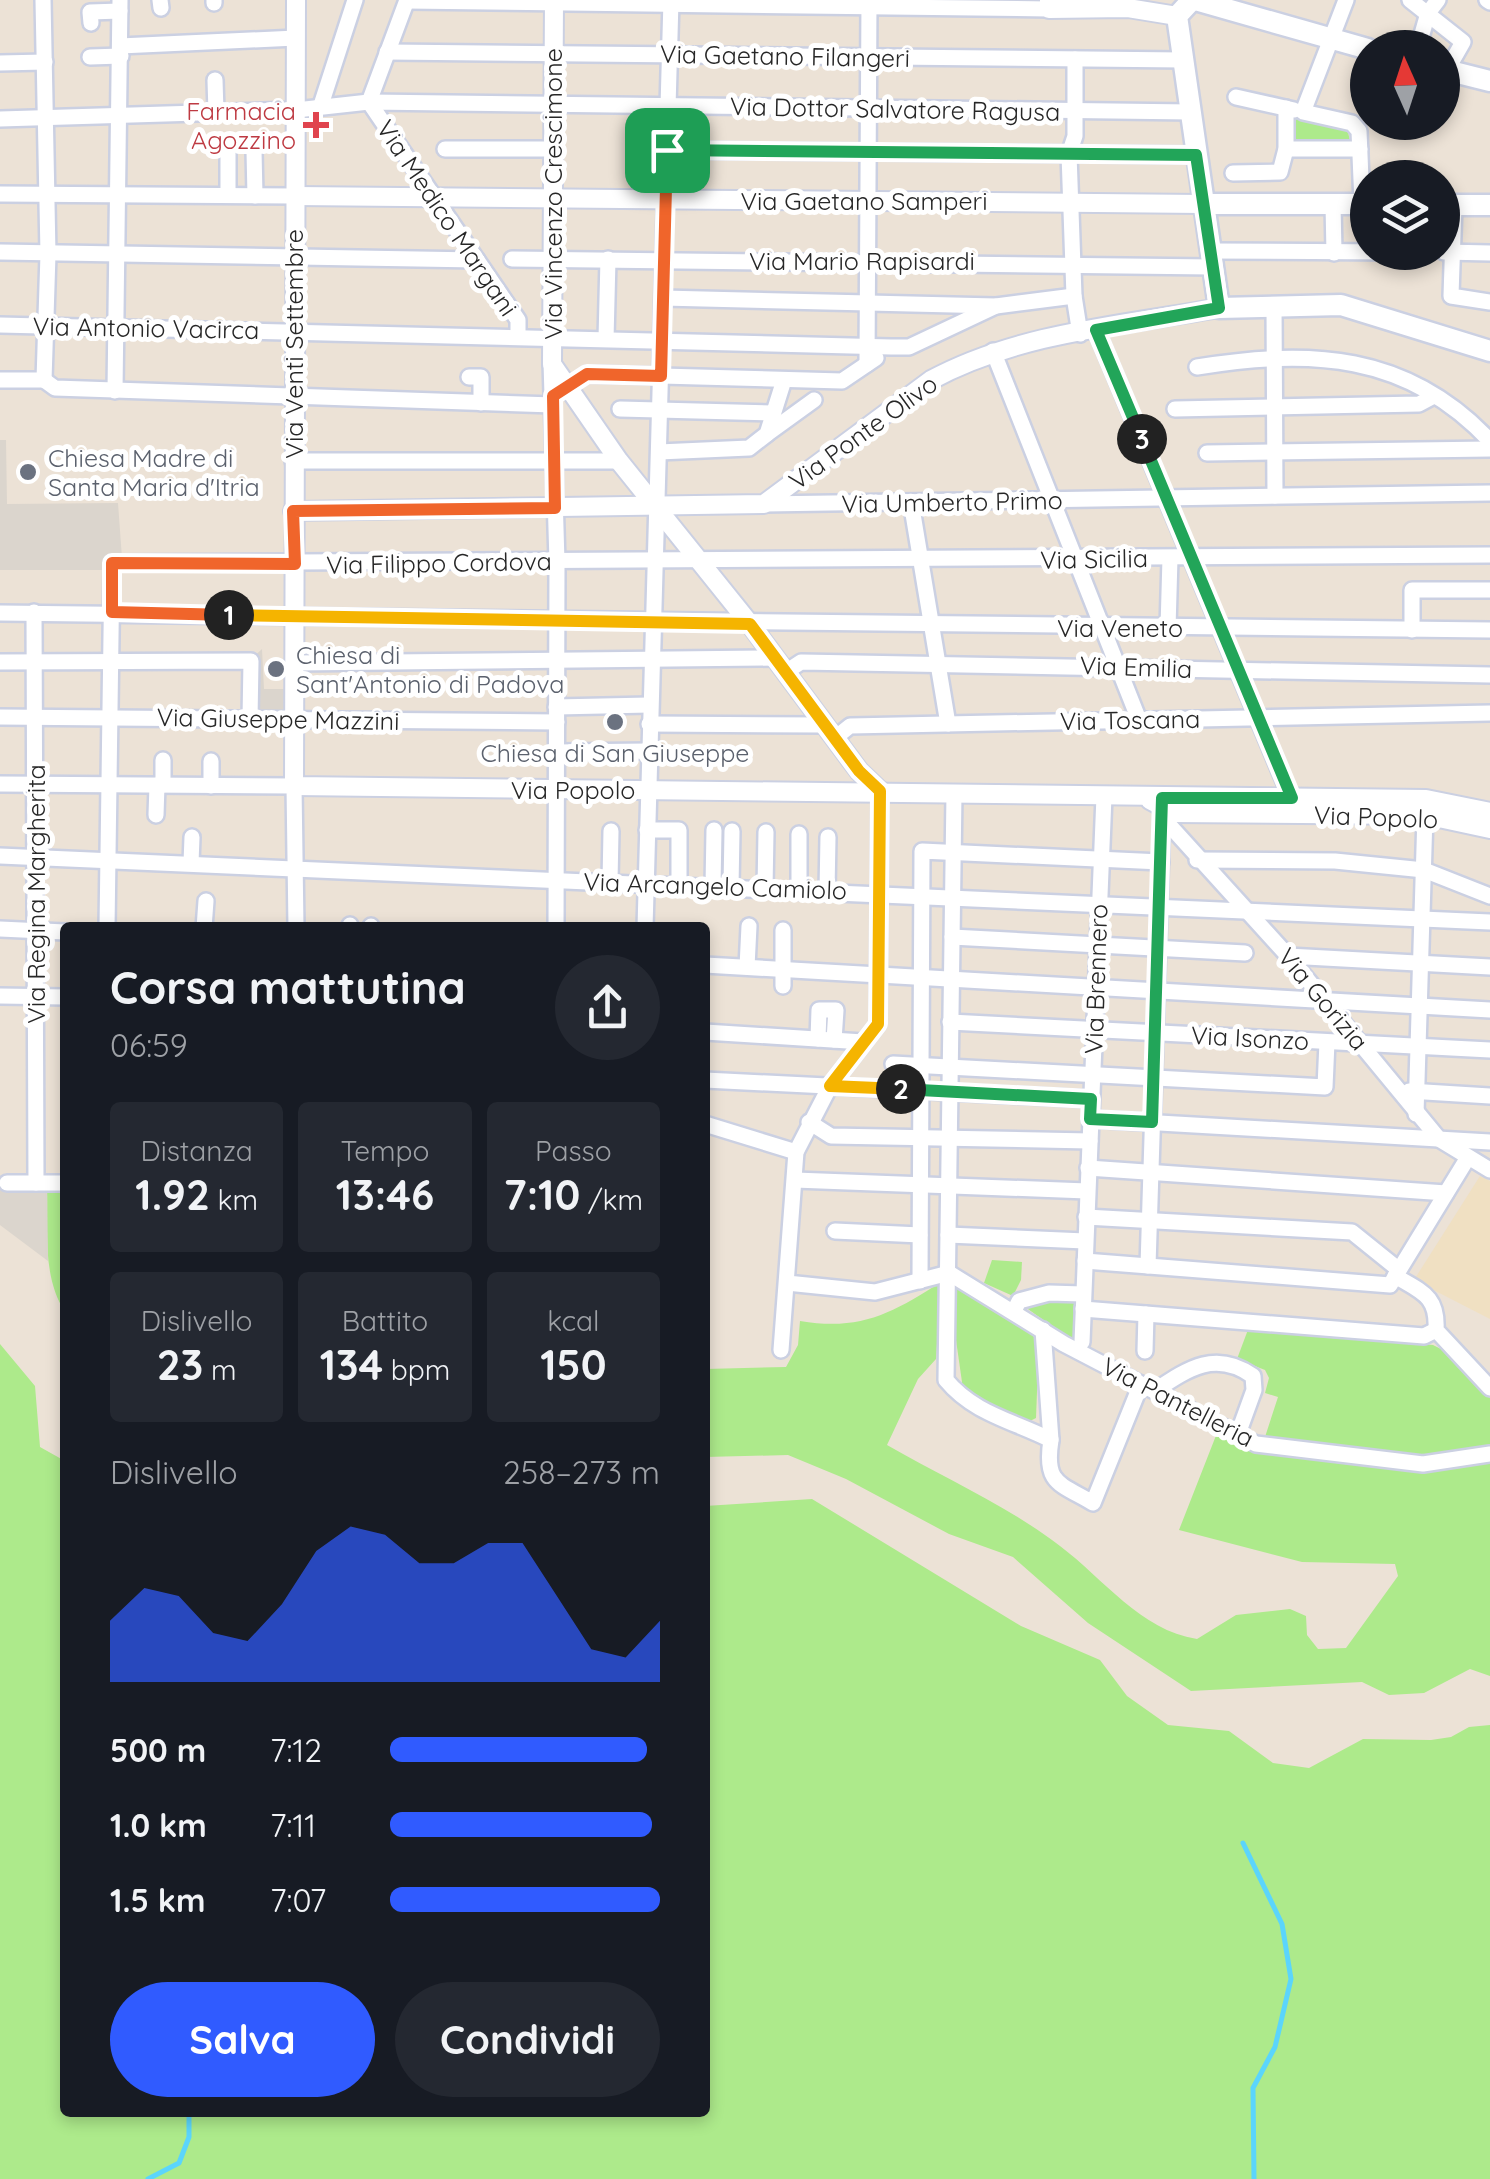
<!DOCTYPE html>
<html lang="it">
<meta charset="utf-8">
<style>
body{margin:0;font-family:Quicksand,sans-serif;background:#242831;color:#f1f3f6;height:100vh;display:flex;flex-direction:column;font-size:38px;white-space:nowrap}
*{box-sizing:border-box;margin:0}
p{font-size:32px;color:#9ea1a6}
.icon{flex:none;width:55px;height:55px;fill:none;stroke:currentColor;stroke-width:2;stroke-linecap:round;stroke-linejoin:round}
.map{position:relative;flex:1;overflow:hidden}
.drawer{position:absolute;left:60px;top:922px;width:650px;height:1195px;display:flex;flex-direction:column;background:#171b24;border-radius:10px;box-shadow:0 5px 15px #0003}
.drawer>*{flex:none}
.needle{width:65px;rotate:357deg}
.tools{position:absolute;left:1350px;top:30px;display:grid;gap:20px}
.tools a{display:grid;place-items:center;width:110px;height:110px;border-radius:50%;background:#171b24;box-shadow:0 5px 15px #0003;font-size:50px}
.pin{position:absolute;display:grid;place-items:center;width:85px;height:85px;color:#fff;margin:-42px;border-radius:20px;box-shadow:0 5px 15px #0006}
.km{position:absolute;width:50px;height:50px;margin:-25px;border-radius:50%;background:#222;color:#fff;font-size:28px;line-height:50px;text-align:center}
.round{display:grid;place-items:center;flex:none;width:105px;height:105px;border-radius:52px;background:#242831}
.headline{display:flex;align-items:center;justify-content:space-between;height:170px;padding:0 50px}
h1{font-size:45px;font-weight:800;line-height:75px}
.metrics{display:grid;grid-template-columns:repeat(3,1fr);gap:15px;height:170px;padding:10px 50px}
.metrics div{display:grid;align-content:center;border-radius:10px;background:#242831;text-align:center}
.metrics b{font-size:42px;font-weight:800}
.metrics small{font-size:28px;font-weight:400}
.metrics p{font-size:28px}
.chart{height:280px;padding:20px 50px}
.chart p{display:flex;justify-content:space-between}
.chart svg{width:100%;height:180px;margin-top:10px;fill:#305bff;opacity:.7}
.cta{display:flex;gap:20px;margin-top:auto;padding:20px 50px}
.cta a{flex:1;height:115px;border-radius:60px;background:#305bff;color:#fff;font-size:40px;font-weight:800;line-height:115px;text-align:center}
.cta a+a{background:#242831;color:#f1f3f6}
ul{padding:0 50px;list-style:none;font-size:32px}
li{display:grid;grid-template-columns:160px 120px 1fr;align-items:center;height:75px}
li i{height:25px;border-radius:12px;background:#305bff}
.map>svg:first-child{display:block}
.education{fill:#f0e0c2}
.green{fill:#adea8b}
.plaza{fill:#dbd5cd}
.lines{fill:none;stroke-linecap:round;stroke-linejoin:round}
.stream{stroke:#5bd5fc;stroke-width:5}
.minor-casing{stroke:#cbd0e2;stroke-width:20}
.tertiary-casing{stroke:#cbd0e2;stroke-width:22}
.secondary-casing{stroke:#cbd0e2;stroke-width:25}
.minor{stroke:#fff;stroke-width:15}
.tertiary{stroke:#fff;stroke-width:18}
.secondary{stroke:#fff;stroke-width:20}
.split-1-casing{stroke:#fff;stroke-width:20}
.split-2-casing{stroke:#fff;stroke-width:20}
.split-3-casing{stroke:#fff;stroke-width:20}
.split-4-casing{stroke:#fff;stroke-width:20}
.split-1{stroke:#f0652b;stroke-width:12}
.split-2{stroke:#f5b400;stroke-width:12}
.split-3{stroke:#22a559;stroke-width:12}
.split-4{stroke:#22a559;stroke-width:12}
.health-dot{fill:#e0444e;stroke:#fff;stroke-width:4}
.worship-dot{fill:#6b7280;stroke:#fff;stroke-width:4}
.labels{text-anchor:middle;stroke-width:10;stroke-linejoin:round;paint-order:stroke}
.street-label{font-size:25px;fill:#272727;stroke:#fff}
.health-label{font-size:25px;fill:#be3a42;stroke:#fff;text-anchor:end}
.worship-label{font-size:25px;fill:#5b616d;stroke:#fff;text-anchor:start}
</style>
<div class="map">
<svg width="1490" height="2179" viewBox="0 0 1490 2179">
<rect width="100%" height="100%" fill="#ece2d6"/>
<path class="education" d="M1480 1176 1490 1181V1319L1414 1280Z"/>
<g class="green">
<path d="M1294 116 1347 128 1351 145 1296 144 1290 140Z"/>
<path d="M47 1190H65V1312C42 1276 48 1231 47 1190Z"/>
<path d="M992 1260 1022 1262 1021 1280 1013 1296 984 1283Z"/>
<path d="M941 1282 936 1359 918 1379 887 1445C944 1478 1008 1506 1060 1546 1104 1579 1140 1630 1197 1639L1236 1615 1290 1609 1306 1616 1307 1635 1318 1649 1346 1648 1398 1576 1395 1564 1302 1562 1179 1530 1217 1433C1303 1468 1398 1473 1490 1461V1676L1470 1669 1424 1693 1389 1695 1362 1682 1191 1691 1088 1623 1013 1557 949 1534 846 1479 788 1455 705 1457V1369L786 1367 798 1345 800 1321C860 1331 891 1314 941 1282Z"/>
<path d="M954 1283 1026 1324 1039 1339 1036 1418 1028 1422 989 1408 963 1389 953 1319Z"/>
<path d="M1065 1297 1076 1299 1073 1341 1025 1307Z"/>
<path d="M1249 1327 1433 1345 1447 1352 1490 1395V1450L1421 1459 1271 1441 1265 1437 1278 1397 1265 1393 1269 1378 1265 1370 1237 1359Z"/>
<path d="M0 1344 35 1386 40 1447 65 1461V2112H705V1506L812 1499 1021 1626 1100 1660 1127 1696 1168 1725 1229 1731 1273 1763 1309 1768 1363 1739 1431 1740 1451 1737 1469 1727 1490 1725V2179H0Z"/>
</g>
<g class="plaza">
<path d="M0 440H6L7 504 118 503 122 558 117 570H0Z"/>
<path d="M262 649 264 689H294V719H243V667Z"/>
<path d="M0 1176 47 1177 48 1261 0 1225Z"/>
</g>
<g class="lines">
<g class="stream">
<path d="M1243 1843 1282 1924 1291 1979 1275 2047 1253 2088 1254 2179"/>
<path d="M148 2179 179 2163 189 2137V2112"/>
</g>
<g class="minor-casing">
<g id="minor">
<path d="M43 0 48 254 44 380"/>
<path d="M160 0 161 8"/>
<path d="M214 0V3"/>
<path d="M407 0 369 102 518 320V337"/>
<path d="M1346 0 1303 112 1352 123 1359 131 1362 204"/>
<path d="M1410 0 1463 42 1447 70"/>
<path d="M1487 0 1490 2"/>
<path d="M407 1 1049 9"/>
<path d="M91 23 90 12 120 11"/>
<path d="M120 46 296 38"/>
<path d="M1418 48 1428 13 1438 0"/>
<path d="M387 52 1183 60"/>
<path d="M90 57 121 56"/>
<path d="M1075 59V136L1069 154 1074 296 1080 334"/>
<path d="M0 63 45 62"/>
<path d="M215 80 216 112"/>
<path d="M1236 97 1294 110"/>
<path d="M321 105 355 0"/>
<path d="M0 119 296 110 369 102 1191 112"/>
<path d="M445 149H553"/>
<path d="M1286 149H1360"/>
<path d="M228 150V195"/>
<path d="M667 150 1197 155"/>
<path d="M254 151 255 196"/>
<path d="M1233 173 1280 172 1286 149V108"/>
<path d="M0 194 295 196"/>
<path d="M1333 204 1334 253"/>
<path d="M1454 205 1451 296 1490 302"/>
<path d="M1210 251 1396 252"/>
<path d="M0 252 477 260"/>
<path d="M1444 252 1490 253"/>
<path d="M512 259 1213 267"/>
<path d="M663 298 996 306 1074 296"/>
<path d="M1274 306 1275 496"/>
<path d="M0 325 891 347H909L996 306"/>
<path d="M1096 330 1291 798"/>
<path d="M606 339 608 259"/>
<path d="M993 351 1139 720"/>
<path d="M551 362 557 562 556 928"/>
<path d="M867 364 869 0"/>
<path d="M1197 367C1309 349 1407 352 1490 441"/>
<path d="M469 377H481V403"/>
<path d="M0 380H44"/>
<path d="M44 380 55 388 553 405"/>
<path d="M115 391 120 0"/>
<path d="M561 391 587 374 842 381 876 358"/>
<path d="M620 409 772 413"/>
<path d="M1175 409 1419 404 1434 396"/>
<path d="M767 434 814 400"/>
<path d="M659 452 749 448 767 434 784 380"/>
<path d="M1207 453 1490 449"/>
<path d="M293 461H619"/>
<path d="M911 502 948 724"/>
<path d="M764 504 1490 493"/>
<path d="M34 612 36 1183"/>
<path d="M0 613 1490 630"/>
<path d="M1168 628 1170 558"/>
<path d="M1412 630V590H1490"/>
<path d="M0 662 251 661 250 719"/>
<path d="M295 663 775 658"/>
<path d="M786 672 801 662 1490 675"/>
<path d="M556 707 649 705"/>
<path d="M0 717 557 722"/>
<path d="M649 724 825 725"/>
<path d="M835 738 850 726 1490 713"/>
<path d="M557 752 649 751"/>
<path d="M163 760V785"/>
<path d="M211 761V786"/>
<path d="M0 784 294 786 296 928"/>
<path d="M954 793 946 1380C974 1414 1014 1421 1051 1440 1044 1484 1059 1483 1093 1503L1141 1384"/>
<path d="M156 815 157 785"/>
<path d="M1162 817 1288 956 1439 1139 1490 1170"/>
<path d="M647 830H679V885"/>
<path d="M0 856 1490 922"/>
<path d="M1197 860 1335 861 1424 870 1490 896"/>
<path d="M191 863 192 837"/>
<path d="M610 882 611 831"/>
<path d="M713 886 714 830"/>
<path d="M731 887 732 831"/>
<path d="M765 889 766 832"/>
<path d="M799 890V834"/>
<path d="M827 891 828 837"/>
<path d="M107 928 112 563 1490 555"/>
<path d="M204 928 206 901"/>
<path d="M350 928V925"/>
<path d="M371 928V926"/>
<path d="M645 928 671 0"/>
<path d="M0 929 65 932"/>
<path d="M952 937 1245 953"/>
<path d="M1288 956 1490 967"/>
<path d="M705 965 1490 1010"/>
<path d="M747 967 749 926"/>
<path d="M783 986V930"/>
<path d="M0 996 65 997"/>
<path d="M950 1022 1490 1050"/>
<path d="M705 1032 863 1042"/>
<path d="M818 1039 819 1010H836L834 1040"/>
<path d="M893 1064 1325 1087 1327 1042"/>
<path d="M705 1080 1091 1099"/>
<path d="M1409 1091 1490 1096"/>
<path d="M1416 1114 1425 815"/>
<path d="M1090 1119 1490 1142"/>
<path d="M809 1122 831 1136 1090 1141"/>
<path d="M705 1124 796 1152"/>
<path d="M1088 1168 1446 1193"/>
<path d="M795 1180 1087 1191"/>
<path d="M7 1183H65"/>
<path d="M1086 1217 1352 1232 1398 1269"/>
<path d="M835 1231 920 1235"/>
<path d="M948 1235 1085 1241"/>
<path d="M1085 1261 1390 1285 1467 1159"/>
<path d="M1148 1266 1162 816"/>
<path d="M1395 1276C1422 1292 1438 1296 1436 1330L1490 1388"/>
<path d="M920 1281 922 851 1161 862"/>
<path d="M787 1283 875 1292 949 1273 1064 1344 1256 1444 1423 1464 1490 1454"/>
<path d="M1083 1309 1424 1336 1436 1330"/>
<path d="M1014 1311 1019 1301 1049 1293 1083 1294"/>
<path d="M1043 1330 1051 1440"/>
<path d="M1082 1342 1104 796"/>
<path d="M781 1350 796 1152 830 1086 878 1024 880 791"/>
<path d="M1145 1351 1146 1314"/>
<path d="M1156 1390C1189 1368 1216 1350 1253 1376L1254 1390 1238 1434"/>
</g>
</g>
<g class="tertiary-casing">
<g id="tertiary">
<path d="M296 0 294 786 1426 799 1490 812"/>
<path d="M554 0 552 364 619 461 750 624 859 771 880 791"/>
<path d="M1049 0V9L1128 8 1177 16"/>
<path d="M295 196 1203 204"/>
<path d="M293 511 764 504 931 380C1018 333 1122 325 1219 308"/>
<path d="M1150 800 1174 813 1425 815 1490 829"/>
</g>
</g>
<g class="secondary-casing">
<g id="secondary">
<path d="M1192 0 1177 16 1219 308 1341 305 1490 351"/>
<path d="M1195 0 1368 49"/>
<path d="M1442 69 1490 81"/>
<path d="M1203 204H1368"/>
<path d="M1442 205H1490"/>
</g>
</g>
<use href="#minor" class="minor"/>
<use href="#tertiary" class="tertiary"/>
<use href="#secondary" class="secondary"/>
</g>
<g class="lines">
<g class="split-1-casing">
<path id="split-1" d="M229 615 112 612V563L295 564 293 511 555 508 553 396 587 374 661 376 667 150"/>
</g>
<g class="split-2-casing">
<path id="split-2" d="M229 615 750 624 859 771 880 791 878 1024 830 1086 901 1089"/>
</g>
<g class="split-3-casing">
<path id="split-3" d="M901 1089 1091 1099 1090 1119 1152 1122 1162 798H1292L1142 439"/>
</g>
<g class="split-4-casing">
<path id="split-4" d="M667 150 1196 155 1219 308 1096 330 1142 439"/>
</g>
<use href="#split-1" class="split-1"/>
<use href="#split-2" class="split-2"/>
<use href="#split-3" class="split-3"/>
<use href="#split-4" class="split-4"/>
</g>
<path class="health-dot" d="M311 110h10v10h10v10h-10v10h-10v-10h-10v-10h10z"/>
<g class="worship-dot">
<circle cx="28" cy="472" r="10"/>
<circle cx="276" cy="669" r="10"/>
<circle cx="615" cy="722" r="10"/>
</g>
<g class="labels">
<g class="street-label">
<text transform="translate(785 56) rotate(1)" y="9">Via Gaetano Filangeri</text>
<text transform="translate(895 109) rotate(1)" y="9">Via Dottor Salvatore Ragusa</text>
<text transform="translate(553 194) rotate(-90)" y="9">Via Vincenzo Crescimone</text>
<text x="864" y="210">Via Gaetano Samperi</text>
<text transform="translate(447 218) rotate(56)" y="9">Via Medico Margani</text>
<text x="862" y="270">Via Mario Rapisardi</text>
<text transform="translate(146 328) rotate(1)" y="9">Via Antonio Vacirca</text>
<text transform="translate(294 344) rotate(-90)" y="9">Via Venti Settembre</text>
<text transform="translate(863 432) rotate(-36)" y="9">Via Ponte Olivo</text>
<text transform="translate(952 502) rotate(-1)" y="9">Via Umberto Primo</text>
<text transform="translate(1094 559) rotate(-1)" y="9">Via Sicilia</text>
<text transform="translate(439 563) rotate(-1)" y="9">Via Filippo Cordova</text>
<text x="1120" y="637">Via Veneto</text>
<text transform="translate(1136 667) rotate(2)" y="9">Via Emilia</text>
<text transform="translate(278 719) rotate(1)" y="9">Via Giuseppe Mazzini</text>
<text transform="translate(1130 720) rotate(-1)" y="9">Via Toscana</text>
<text x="573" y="799">Via Popolo</text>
<text transform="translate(1376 817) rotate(2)" y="9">Via Popolo</text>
<text transform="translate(715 886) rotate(2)" y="9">Via Arcangelo Camiolo</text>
<text transform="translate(36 894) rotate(-90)" y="9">Via Regina Margherita</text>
<text transform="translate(1096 979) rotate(-88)" y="9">Via Brennero</text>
<text transform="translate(1323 999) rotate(50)" y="9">Via Gorizia</text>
<text transform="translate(1250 1038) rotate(3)" y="9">Via Isonzo</text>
<text transform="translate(1178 1402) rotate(27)" y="9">Via Pantelleria</text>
</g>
<g class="health-label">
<text x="296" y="120">Farmacia<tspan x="296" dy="29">Agozzino</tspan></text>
</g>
<g class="worship-label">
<text x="48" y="467">Chiesa Madre di<tspan x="48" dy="29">Santa Maria d'Itria</tspan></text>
<text x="296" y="664">Chiesa di<tspan x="296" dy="29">Sant'Antonio di Padova</tspan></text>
<text x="615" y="762" text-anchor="middle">Chiesa di San Giuseppe</text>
</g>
</g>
</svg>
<div class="tools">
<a><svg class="needle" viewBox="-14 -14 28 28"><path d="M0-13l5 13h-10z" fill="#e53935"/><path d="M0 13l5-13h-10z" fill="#9ea1a6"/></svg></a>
<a><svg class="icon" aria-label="layers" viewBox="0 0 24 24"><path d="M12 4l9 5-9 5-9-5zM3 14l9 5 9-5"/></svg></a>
</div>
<div class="pin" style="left:667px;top:150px;background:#1e9e55"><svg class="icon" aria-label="arrive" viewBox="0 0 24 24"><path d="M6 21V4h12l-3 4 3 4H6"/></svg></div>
<b class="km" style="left:229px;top:615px">1</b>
<b class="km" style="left:901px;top:1089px">2</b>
<b class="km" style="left:1142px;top:439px">3</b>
<section class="drawer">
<div class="headline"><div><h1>Corsa mattutina</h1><p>06:59</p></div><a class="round"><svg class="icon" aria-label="share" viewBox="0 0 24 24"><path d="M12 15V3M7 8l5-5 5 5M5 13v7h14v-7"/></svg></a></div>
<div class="metrics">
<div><p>Distanza</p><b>1.92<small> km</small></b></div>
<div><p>Tempo</p><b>13:46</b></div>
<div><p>Passo</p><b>7:10<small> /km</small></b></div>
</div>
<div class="metrics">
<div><p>Dislivello</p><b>23<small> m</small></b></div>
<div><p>Battito</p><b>134<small> bpm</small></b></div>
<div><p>kcal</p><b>150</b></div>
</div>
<div class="chart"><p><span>Dislivello</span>258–273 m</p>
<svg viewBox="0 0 160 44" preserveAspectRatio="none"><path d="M0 44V29L10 21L20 23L30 32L40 34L50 25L60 12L70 6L80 8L90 15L100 15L110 10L120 10L130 23L140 36L150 38L160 29V44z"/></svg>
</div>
<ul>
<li><b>500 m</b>7:12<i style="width:95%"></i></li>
<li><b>1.0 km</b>7:11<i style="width:97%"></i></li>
<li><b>1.5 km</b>7:07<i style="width:100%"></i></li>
</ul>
<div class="cta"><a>Salva</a><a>Condividi</a></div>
</section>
</div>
